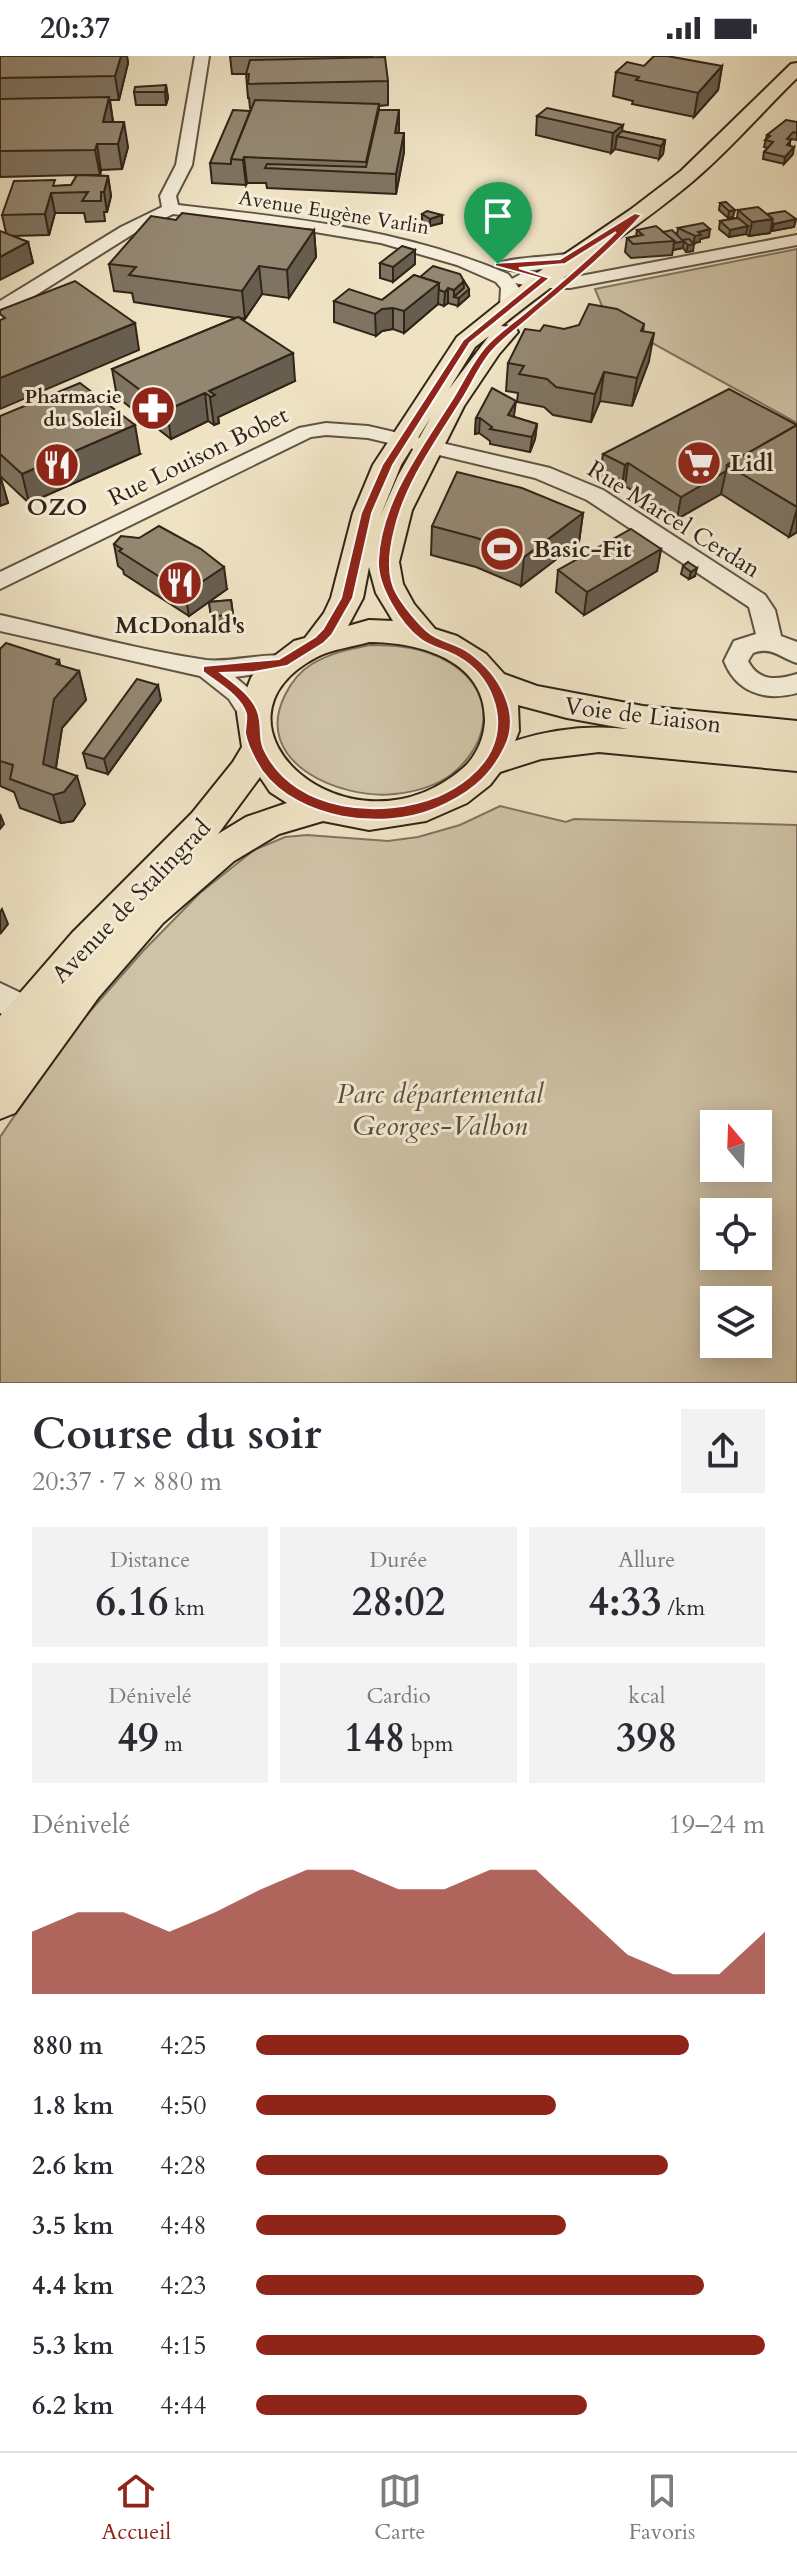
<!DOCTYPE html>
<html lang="fr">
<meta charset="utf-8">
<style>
body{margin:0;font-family:Cardo,serif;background:#f2f2f3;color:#2b2b33;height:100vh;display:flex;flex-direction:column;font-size:30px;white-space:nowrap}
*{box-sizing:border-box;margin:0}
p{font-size:26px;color:#7c7c81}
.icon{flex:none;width:44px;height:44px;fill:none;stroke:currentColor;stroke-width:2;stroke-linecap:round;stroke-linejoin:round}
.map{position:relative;height:1327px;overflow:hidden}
.details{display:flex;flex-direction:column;background:#fff;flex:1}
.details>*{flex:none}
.needle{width:52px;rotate:341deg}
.controls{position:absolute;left:700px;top:1054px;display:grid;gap:16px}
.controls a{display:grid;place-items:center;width:72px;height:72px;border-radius:0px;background:#fff;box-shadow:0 4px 20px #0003;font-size:40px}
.pin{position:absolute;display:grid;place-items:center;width:68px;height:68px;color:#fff;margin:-82px -34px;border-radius:50% 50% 50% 0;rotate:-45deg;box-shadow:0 0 8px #0007}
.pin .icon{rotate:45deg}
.round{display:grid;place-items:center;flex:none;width:84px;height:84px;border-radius:0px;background:#f2f2f3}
.overview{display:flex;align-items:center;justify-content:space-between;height:136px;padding:0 32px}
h1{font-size:44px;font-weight:800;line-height:60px}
.metrics{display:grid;grid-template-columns:repeat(3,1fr);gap:12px;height:136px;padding:8px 32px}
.metrics div{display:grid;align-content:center;border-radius:0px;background:#f2f2f3;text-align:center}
.metrics b{font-size:40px;font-weight:800}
.metrics small{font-size:22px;font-weight:400}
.metrics p{font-size:22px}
.chart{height:224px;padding:16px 32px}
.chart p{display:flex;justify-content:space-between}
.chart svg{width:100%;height:144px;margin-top:8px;fill:#8f2418;opacity:.7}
ul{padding:0 32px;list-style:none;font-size:26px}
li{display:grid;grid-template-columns:128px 96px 1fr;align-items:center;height:60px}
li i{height:20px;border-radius:10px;background:#8f2418}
.status{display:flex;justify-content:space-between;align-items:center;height:56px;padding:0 40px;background:#fff;direction:ltr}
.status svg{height:22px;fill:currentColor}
.tabs{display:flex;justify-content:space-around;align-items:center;height:112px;border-top:2px solid #e1e1e2;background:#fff;font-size:22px;color:#7c7c81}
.tabs a{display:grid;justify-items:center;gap:4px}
.tabs .active{color:#8f2418}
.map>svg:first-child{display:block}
.green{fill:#cfc3a7;stroke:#807460;stroke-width:2;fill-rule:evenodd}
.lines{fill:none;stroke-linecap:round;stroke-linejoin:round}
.minor-casing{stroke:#605443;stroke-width:4}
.major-casing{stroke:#312418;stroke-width:4}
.minor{fill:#f5edd9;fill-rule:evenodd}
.major{fill:#efe3c4;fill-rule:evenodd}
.wall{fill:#7f7461;stroke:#312418;stroke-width:2}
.shaded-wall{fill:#685e4f;stroke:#312418;stroke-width:2}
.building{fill:#948771;stroke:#312418;stroke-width:2}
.route{fill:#8f2418;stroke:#fff;stroke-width:2;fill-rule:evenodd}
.labels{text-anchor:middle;stroke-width:6;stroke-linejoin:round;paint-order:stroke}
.far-street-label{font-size:20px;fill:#312418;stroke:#f5edd9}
.far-poi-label{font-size:20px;font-weight:bold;fill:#312418;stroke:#f5edd9;text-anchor:end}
.street-label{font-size:24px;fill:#312418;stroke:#f5edd9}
.poi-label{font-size:24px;font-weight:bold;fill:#312418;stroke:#f5edd9;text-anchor:start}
.near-park-label{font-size:28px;font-style:italic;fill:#584c3c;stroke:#f5edd9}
</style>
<div class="status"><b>20:37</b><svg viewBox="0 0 49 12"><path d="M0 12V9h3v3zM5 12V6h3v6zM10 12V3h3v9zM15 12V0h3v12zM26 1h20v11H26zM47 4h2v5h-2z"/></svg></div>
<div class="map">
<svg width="797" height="1327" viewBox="0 0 797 1327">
<rect width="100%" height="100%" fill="#efe3c4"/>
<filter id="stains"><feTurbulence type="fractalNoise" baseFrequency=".0025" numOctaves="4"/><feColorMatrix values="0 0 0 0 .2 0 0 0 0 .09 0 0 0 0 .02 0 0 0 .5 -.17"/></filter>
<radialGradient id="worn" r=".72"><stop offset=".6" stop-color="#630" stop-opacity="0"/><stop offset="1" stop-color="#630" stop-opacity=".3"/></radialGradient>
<g class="green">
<path d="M797 193V367L607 262 595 233Z"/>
<path d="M370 589C390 589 410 590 429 597 491 618 502 677 452 718 436 730 415 736 395 738 341 744 251 707 285 639 291 627 300 615 312 608 330 597 350 593 370 589Z"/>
<path d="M500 750 566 766 574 763 797 769V1327H0V1081L71 977 143 895 200 837 254 794 285 781 307 779 388 785 418 781 460 769ZM714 1068H758V1112H714ZM714 1156H758V1200H714ZM714 1244H758V1288H714Z"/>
</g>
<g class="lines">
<g class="minor-casing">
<g id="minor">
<path d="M195 0H209L192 109 176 140 178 149C292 162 402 173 508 218L512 223 521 218 538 222H570L797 179V189L570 232H538L515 227 519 232 518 249 509 254 500 249 501 232 496 226 457 209 381 187 297 173 173 158 133 178 28 244 0 257V245L121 171 162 151 160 140 176 109Z"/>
<path d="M572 197 578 198 581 202 578 206C560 211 510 221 496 209 505 201 555 201 572 197Z"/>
<path d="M326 367 368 370 550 412 603 434 765 539 775 554 781 580 797 586V607C780 602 772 590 753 597L748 605C759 626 777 624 797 618V637C765 646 736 636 724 605L734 585 756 578 749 551 587 444 535 422 368 382 326 379 311 381 0 533V516L299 372Z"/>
<path d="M0 559C68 574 137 594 206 604 232 607 270 595 292 601L295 607 292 613 235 621 247 631 265 658 261 665 252 667 243 665 229 643 200 620 0 575Z"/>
<path d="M0 927 38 945 43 955 38 965 27 969 0 957Z"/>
</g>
</g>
<g class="major-casing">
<path id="major" d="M797 7V22C762 56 729 95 692 126 631 177 563 219 501 270L515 271 518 276 499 298 464 350 412 454 399 506 403 528 414 548 435 573 457 580 486 598 504 618 537 630 643 650 797 665V715L599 696 541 703 500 716 490 729 467 747 426 765 369 774 323 765 279 778 234 805 163 867 98 942 15 1057 0 1063V960L72 877 192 757 233 706 242 691 237 657 251 622 256 614 294 585 305 582 324 557 331 542 353 457 373 409 457 281 537 217 630 154 681 115 791 8ZM489 280 449 333 475 291ZM431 361 398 420 380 461 401 409ZM369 511 376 537 393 565 369 564 348 570 363 542ZM369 586C419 586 486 604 485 665 484 683 476 701 462 713 349 809 191 667 317 601 332 593 353 591 369 586ZM518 649 567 662 628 673C590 669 552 673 515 685L519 675ZM260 721 270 736 287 747 246 761 218 778Z"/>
</g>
<use href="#minor" class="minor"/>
<use href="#major" class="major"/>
</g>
<g class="wall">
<path d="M0 0H127L128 7 119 44H110L113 66 128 91 122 113 101 114 100 119H81L108 120 111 140 107 156H104L105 165 86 166 84 157H55L49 179 12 180 28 186 33 207 6 177 2 159 56 130 71 129 77 119 0 121Z"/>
<path d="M230 0H372L388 25V49L379 50V54L399 74 398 77H404V96L396 138 267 132 266 127H247L246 129 212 127 210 107 252 52H250L249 42H248L246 18H232Z"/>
<path d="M644 10H722L718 34 694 61 632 48 633 45 613 40 616 16Z"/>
<path d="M166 29 168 42 166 49H136L134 36Z"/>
<path d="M537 60 622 75 665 84 663 98 659 103 615 93 611 97 536 79Z"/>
<path d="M797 66V84L791 83 790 84V90L793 98 784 108 763 103 764 96 768 92 764 91 767 79Z"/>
<path d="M726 146 733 161 728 162 719 154 720 147Z"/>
<path d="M738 154 796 163 794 171 772 175 770 173V177L749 180 746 178 729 181 719 173 720 165 737 162Z"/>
<path d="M422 158 442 159V167L430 170 422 165Z"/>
<path d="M176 164 314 174 316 201 289 242 262 238 245 263 241 262 295 325 218 361 219 367 214 369 208 365 171 383 117 341 112 313 236 262 134 246 132 237 114 235 109 208Z"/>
<path d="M678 172 709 181 700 183V186L693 187V195L686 196 683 192 673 194 672 199 631 202 625 196 627 182 636 180 637 174 663 176 677 178Z"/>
<path d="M415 194V208L393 226 380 222V207Z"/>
<path d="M414 219 469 240 458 250 448 247 444 250 438 248 404 277 393 273 382 275 376 280 334 266V245L382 244Z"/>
<path d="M644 268 643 276 649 305 632 350 600 345 591 366 553 359 544 351 517 346 518 337 506 335 508 307 540 275 564 273Z"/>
<path d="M0 360 140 398 29 447 0 420 8 447 0 450Z"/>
<path d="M514 361 537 368 535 383 530 396 490 388V385L479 377 475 378 476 362Z"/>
<path d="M797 369V476L789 481 721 438 677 463 625 430 622 431 600 420 603 398Z"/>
<path d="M583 457 579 486 521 530 476 511 431 499 432 470Z"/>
<path d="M139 482 227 533 189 560 124 518 123 514 118 510 114 488Z"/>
<path d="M661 493 657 515 584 559 556 536 558 514Z"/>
<path d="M688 506 695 520 689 523 681 518 683 510Z"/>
<path d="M231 544 234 566 212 569 209 546Z"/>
<path d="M0 593 79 615 86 644 62 672 56 712 85 748 73 765 61 767 20 752 14 736 0 730Z"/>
<path d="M161 644 108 718 87 712 83 697Z"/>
</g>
<g class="shaded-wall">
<path d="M121 0H127L128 7 119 44 115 20Z"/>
<path d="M722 10 718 34 694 61 698 37Z"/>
<path d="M166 29 168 42 166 49 165 36Z"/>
<path d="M109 41 113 66H103Z"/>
<path d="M399 54V74L395 96V77Z"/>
<path d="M124 66 128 91 122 113 118 88Z"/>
<path d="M623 69 621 81 617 80 615 93 611 97 613 77Z"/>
<path d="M404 77V96L396 138V118Z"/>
<path d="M665 84 663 98 659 103 661 90Z"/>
<path d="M97 88 101 114 100 119 95 94Z"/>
<path d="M794 91 793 98 784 108 785 101Z"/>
<path d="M244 101 247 127 246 129 243 104Z"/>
<path d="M108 120 111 140 107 156 104 136Z"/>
<path d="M51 137 55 157 49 179 45 158Z"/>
<path d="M735 154 733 161 728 162 729 155Z"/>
<path d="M442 159V167L430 170V163Z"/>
<path d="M773 163 770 177 749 180 752 166Z"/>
<path d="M796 163 794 171 772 175 774 168Z"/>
<path d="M748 170 746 178 729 181 730 174Z"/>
<path d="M710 173 709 181 700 183V186L693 187 695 180 698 176Z"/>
<path d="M314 174 316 201 289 242 287 214Z"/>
<path d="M684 185 683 192 673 194 674 187Z"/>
<path d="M28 186 33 207 0 224V201Z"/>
<path d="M694 188 693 195 686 196 688 189Z"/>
<path d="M415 194V208L393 226V211Z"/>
<path d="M259 210 262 238 245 263 242 235Z"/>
<path d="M464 225 469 233V240L458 250 459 242 454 241V234Z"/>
<path d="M439 227 438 248 404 277V255Z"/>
<path d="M448 232V247L444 250 445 236Z"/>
<path d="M393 252V273L382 275 376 280 375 258 382 253Z"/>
<path d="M135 267 139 294 0 353V322Z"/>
<path d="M654 277 649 305 632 350 637 322Z"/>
<path d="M293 297 295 325 218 361 219 367 214 369 209 335Z"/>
<path d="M604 316 600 345 591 366 595 338Z"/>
<path d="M205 337 208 365 171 383 167 354Z"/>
<path d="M516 345 514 360 507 374 508 359Z"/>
<path d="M476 362H480L479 377 475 378Z"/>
<path d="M537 368 535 383 530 396 532 381Z"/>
<path d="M135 369 140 398 29 447 22 418Z"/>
<path d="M628 407 625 430 622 431 625 409Z"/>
<path d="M726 415 721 438 677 463 681 441Z"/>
<path d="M0 419 8 447 0 450Z"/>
<path d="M797 453V476L789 481Z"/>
<path d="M583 457 579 486 521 530 524 501Z"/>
<path d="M661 493 657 515 584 559 587 536Z"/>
<path d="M224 511 227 533 189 560 185 537Z"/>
<path d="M697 512 695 520 689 523 691 516Z"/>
<path d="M59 604 66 630 79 615 86 644 62 672 52 736 43 708 56 608Z"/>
<path d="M158 629 161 644 108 718 104 703Z"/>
<path d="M77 720 85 748 73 765 61 767 53 739Z"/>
<path d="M0 758 4 768 0 773Z"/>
<path d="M2 853 8 868 1 877 0 874V856Z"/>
</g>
<g class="building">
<path d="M0 0H121L115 20 0 22Z"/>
<path d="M654 0H667L722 10 698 37 636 24 639 21 616 16 627 6 644 10Z"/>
<path d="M385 1 388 25 248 28 249 18H246L250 4Z"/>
<path d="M166 29 165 36H134L135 31Z"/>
<path d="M109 41 103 66H124L118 88H97L95 94 0 95V43Z"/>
<path d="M255 44 379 48 366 106 244 101 243 104 231 103Z"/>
<path d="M547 52 623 69 613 77 537 60Z"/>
<path d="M233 54 250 55 231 103V108L210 107Z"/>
<path d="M379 54H399L395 77H404L396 118 265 112 267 108 366 111Z"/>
<path d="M786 64 797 66V77L793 76 787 83 791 84 787 89 794 91 785 101 764 96 773 86 765 84 770 80 767 79Z"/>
<path d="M622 75 665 84 661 90 617 80Z"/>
<path d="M77 119 108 120 104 136H101V145H82L88 136 51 137 45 158 2 159 14 125 55 124 53 130 71 129Z"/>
<path d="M726 146 735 154 729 155 720 147Z"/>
<path d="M758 151 773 163 752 166 738 154Z"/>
<path d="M427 155 442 159 430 163 422 158Z"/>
<path d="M785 155 796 163 774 168 772 166 773 163 767 158Z"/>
<path d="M182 157 314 174 287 214 259 210 242 235 129 219 136 211 109 208 151 160 176 164Z"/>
<path d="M738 162 748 170 730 174 720 165Z"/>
<path d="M703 167 710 173 698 176 701 179 695 180 678 172Z"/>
<path d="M656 170 675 185 633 188 627 182 643 179 637 174Z"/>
<path d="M672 174 682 184 689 183 694 188 688 189 684 185 674 187 675 185 663 176Z"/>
<path d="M0 175 28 186 0 201Z"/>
<path d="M402 190 415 194 393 211 380 207Z"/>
<path d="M433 210 460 218 464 225 454 234 448 232 445 236 439 234V227L420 221Z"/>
<path d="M414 219 439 227 404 255 393 252 382 253 375 258 334 245 349 233 382 244Z"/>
<path d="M463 224 469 233 459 242 454 241 464 232Z"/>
<path d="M75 225 135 267 0 322V264L5 262 0 258V254Z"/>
<path d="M589 248 617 253 644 268 641 275 654 277 637 322 604 316 595 338 556 331 547 323 519 318 524 310 508 307 525 273 540 275 544 269 564 273 579 269Z"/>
<path d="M238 261 293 297 209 335 215 339 211 341 205 337 167 354 112 313Z"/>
<path d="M80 327 135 369 22 418 0 398V360Z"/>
<path d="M492 332 516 345 508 359 537 368 532 381 490 373 492 371 480 362H476Z"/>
<path d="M729 333 797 369 727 409 726 415 681 441 628 407 625 409 603 398Z"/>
<path d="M797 369V451L727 409Z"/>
<path d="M457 416 522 432 583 457 524 501 477 482 432 470Z"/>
<path d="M159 470 201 493 224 511 185 537 119 495 122 493 114 488 121 480 139 482Z"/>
<path d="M631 473 661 493 587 536 558 514Z"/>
<path d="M688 506 697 512 691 516 683 510Z"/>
<path d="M231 544 233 558 211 561 209 546Z"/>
<path d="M6 587 59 604 56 608 79 615 54 643 43 708 77 720 64 736 53 739 10 723 13 709 0 705V593Z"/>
<path d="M137 623 158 629 104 703 83 697Z"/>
</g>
<path class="route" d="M635 157 642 159C610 195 572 226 535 257 522 269 506 280 494 293 482 305 474 324 465 339 440 380 406 425 395 473 390 492 386 519 397 538 404 550 417 566 427 575 439 586 458 587 470 597 499 618 522 656 505 691 490 723 466 740 435 753 382 775 298 764 262 715 255 704 247 690 245 677 245 671 247 664 246 658 241 640 217 627 203 616V610L279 603 315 581 323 573 341 542 361 457 382 409 463 284 539 222 495 210V207L560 203ZM616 176C588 204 557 230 526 256 513 267 496 278 485 291 472 306 463 326 453 342 423 390 380 446 378 505 377 530 400 568 420 583 430 591 446 594 458 601 490 619 507 660 491 694 481 715 459 731 438 740 382 763 297 756 266 697 258 684 263 670 258 656 252 639 235 628 221 617L254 616 287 610 324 587 332 579 353 542 372 457 393 409 470 287 550 222 519 212 565 208Z"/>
<defs>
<g id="pharmacy-disc" transform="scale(2.3)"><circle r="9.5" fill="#8f2418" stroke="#f5edd9"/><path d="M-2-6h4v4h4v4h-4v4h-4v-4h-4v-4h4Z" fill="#fff"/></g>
<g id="supermarket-disc" transform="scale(2.3)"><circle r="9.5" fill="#8f2418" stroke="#f5edd9"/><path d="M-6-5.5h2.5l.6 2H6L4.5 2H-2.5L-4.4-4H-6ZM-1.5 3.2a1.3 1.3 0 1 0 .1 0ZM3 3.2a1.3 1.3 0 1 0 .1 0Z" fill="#fff"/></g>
<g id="restaurant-disc" transform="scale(2.3)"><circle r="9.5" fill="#8f2418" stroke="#f5edd9"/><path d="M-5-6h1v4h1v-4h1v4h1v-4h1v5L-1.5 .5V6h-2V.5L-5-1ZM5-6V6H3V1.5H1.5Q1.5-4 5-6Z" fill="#fff"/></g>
<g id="stadium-disc" transform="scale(2.3)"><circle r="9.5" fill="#8f2418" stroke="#f5edd9"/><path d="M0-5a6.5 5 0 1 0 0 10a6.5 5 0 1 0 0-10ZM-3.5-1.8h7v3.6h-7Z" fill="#fff"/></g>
</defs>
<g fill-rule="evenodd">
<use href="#pharmacy-disc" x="153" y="352"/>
<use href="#supermarket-disc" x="699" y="407"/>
<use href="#restaurant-disc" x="57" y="409"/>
<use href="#stadium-disc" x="502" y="493"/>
<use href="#restaurant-disc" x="180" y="527"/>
</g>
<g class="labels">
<g class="far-street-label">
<text transform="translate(334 156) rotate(9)" y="7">Avenue Eugène Varlin</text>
</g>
<g class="far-poi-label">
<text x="122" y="347">Pharmacie<tspan x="122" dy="23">du Soleil</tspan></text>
</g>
<g class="street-label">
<text transform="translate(198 400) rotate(-26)" y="8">Rue Louison Bobet</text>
<text transform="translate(674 463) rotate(32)" y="8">Rue Marcel Cerdan</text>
<text transform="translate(643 659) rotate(7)" y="8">Voie de Liaison</text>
<text transform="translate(131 845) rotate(-46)" y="8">Avenue de Stalingrad</text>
</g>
<g class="poi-label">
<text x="730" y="415">Lidl</text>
<text x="57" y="459" text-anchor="middle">OZO</text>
<text x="533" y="501">Basic-Fit</text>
<text x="180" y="577" text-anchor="middle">McDonald's</text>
</g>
<g class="near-park-label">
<text x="440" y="1047">Parc départemental<tspan x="440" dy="32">Georges-Valbon</tspan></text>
</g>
</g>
<rect width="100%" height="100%" filter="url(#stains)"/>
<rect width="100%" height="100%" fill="url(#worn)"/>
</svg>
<div class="controls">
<a><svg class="needle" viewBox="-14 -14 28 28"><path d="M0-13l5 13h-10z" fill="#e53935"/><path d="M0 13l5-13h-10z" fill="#7c7c81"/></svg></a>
<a><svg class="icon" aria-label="locate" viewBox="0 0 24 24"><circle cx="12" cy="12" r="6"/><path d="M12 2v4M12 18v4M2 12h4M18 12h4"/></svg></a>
<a><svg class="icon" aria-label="layers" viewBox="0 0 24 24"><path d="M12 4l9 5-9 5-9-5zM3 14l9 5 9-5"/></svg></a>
</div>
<div class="pin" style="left:498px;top:208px;background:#1e9e55"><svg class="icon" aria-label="arrive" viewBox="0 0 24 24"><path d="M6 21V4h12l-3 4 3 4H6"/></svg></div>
</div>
<section class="details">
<div class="overview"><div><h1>Course du soir</h1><p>20:37 · 7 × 880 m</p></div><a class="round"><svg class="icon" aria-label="share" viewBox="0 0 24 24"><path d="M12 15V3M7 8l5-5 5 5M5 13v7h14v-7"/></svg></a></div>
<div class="metrics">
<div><p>Distance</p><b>6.16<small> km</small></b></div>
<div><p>Durée</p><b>28:02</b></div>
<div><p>Allure</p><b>4:33<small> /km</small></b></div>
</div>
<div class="metrics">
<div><p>Dénivelé</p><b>49<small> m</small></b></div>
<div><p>Cardio</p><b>148<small> bpm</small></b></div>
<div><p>kcal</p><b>398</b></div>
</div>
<div class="chart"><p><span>Dénivelé</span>19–24 m</p>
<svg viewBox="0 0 160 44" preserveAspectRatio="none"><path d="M0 44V25L10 19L20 19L30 25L40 19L50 12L60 6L70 6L80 12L90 12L100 6L110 6L120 19L130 32L140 38L150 38L160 25V44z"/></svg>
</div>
<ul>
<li><b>880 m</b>4:25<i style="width:85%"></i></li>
<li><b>1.8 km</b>4:50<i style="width:59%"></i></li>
<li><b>2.6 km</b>4:28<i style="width:81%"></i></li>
<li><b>3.5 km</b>4:48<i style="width:61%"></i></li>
<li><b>4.4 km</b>4:23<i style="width:88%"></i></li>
<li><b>5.3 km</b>4:15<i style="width:100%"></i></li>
<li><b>6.2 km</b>4:44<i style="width:65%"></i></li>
</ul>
</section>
<nav class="tabs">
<a class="active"><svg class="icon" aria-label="home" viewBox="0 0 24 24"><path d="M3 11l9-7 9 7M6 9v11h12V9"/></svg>Accueil</a>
<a><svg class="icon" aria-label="map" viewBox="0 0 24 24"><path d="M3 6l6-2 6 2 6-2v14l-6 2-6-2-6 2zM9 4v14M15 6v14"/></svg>Carte</a>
<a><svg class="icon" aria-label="saved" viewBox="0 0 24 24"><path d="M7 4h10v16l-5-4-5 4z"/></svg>Favoris</a>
</nav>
